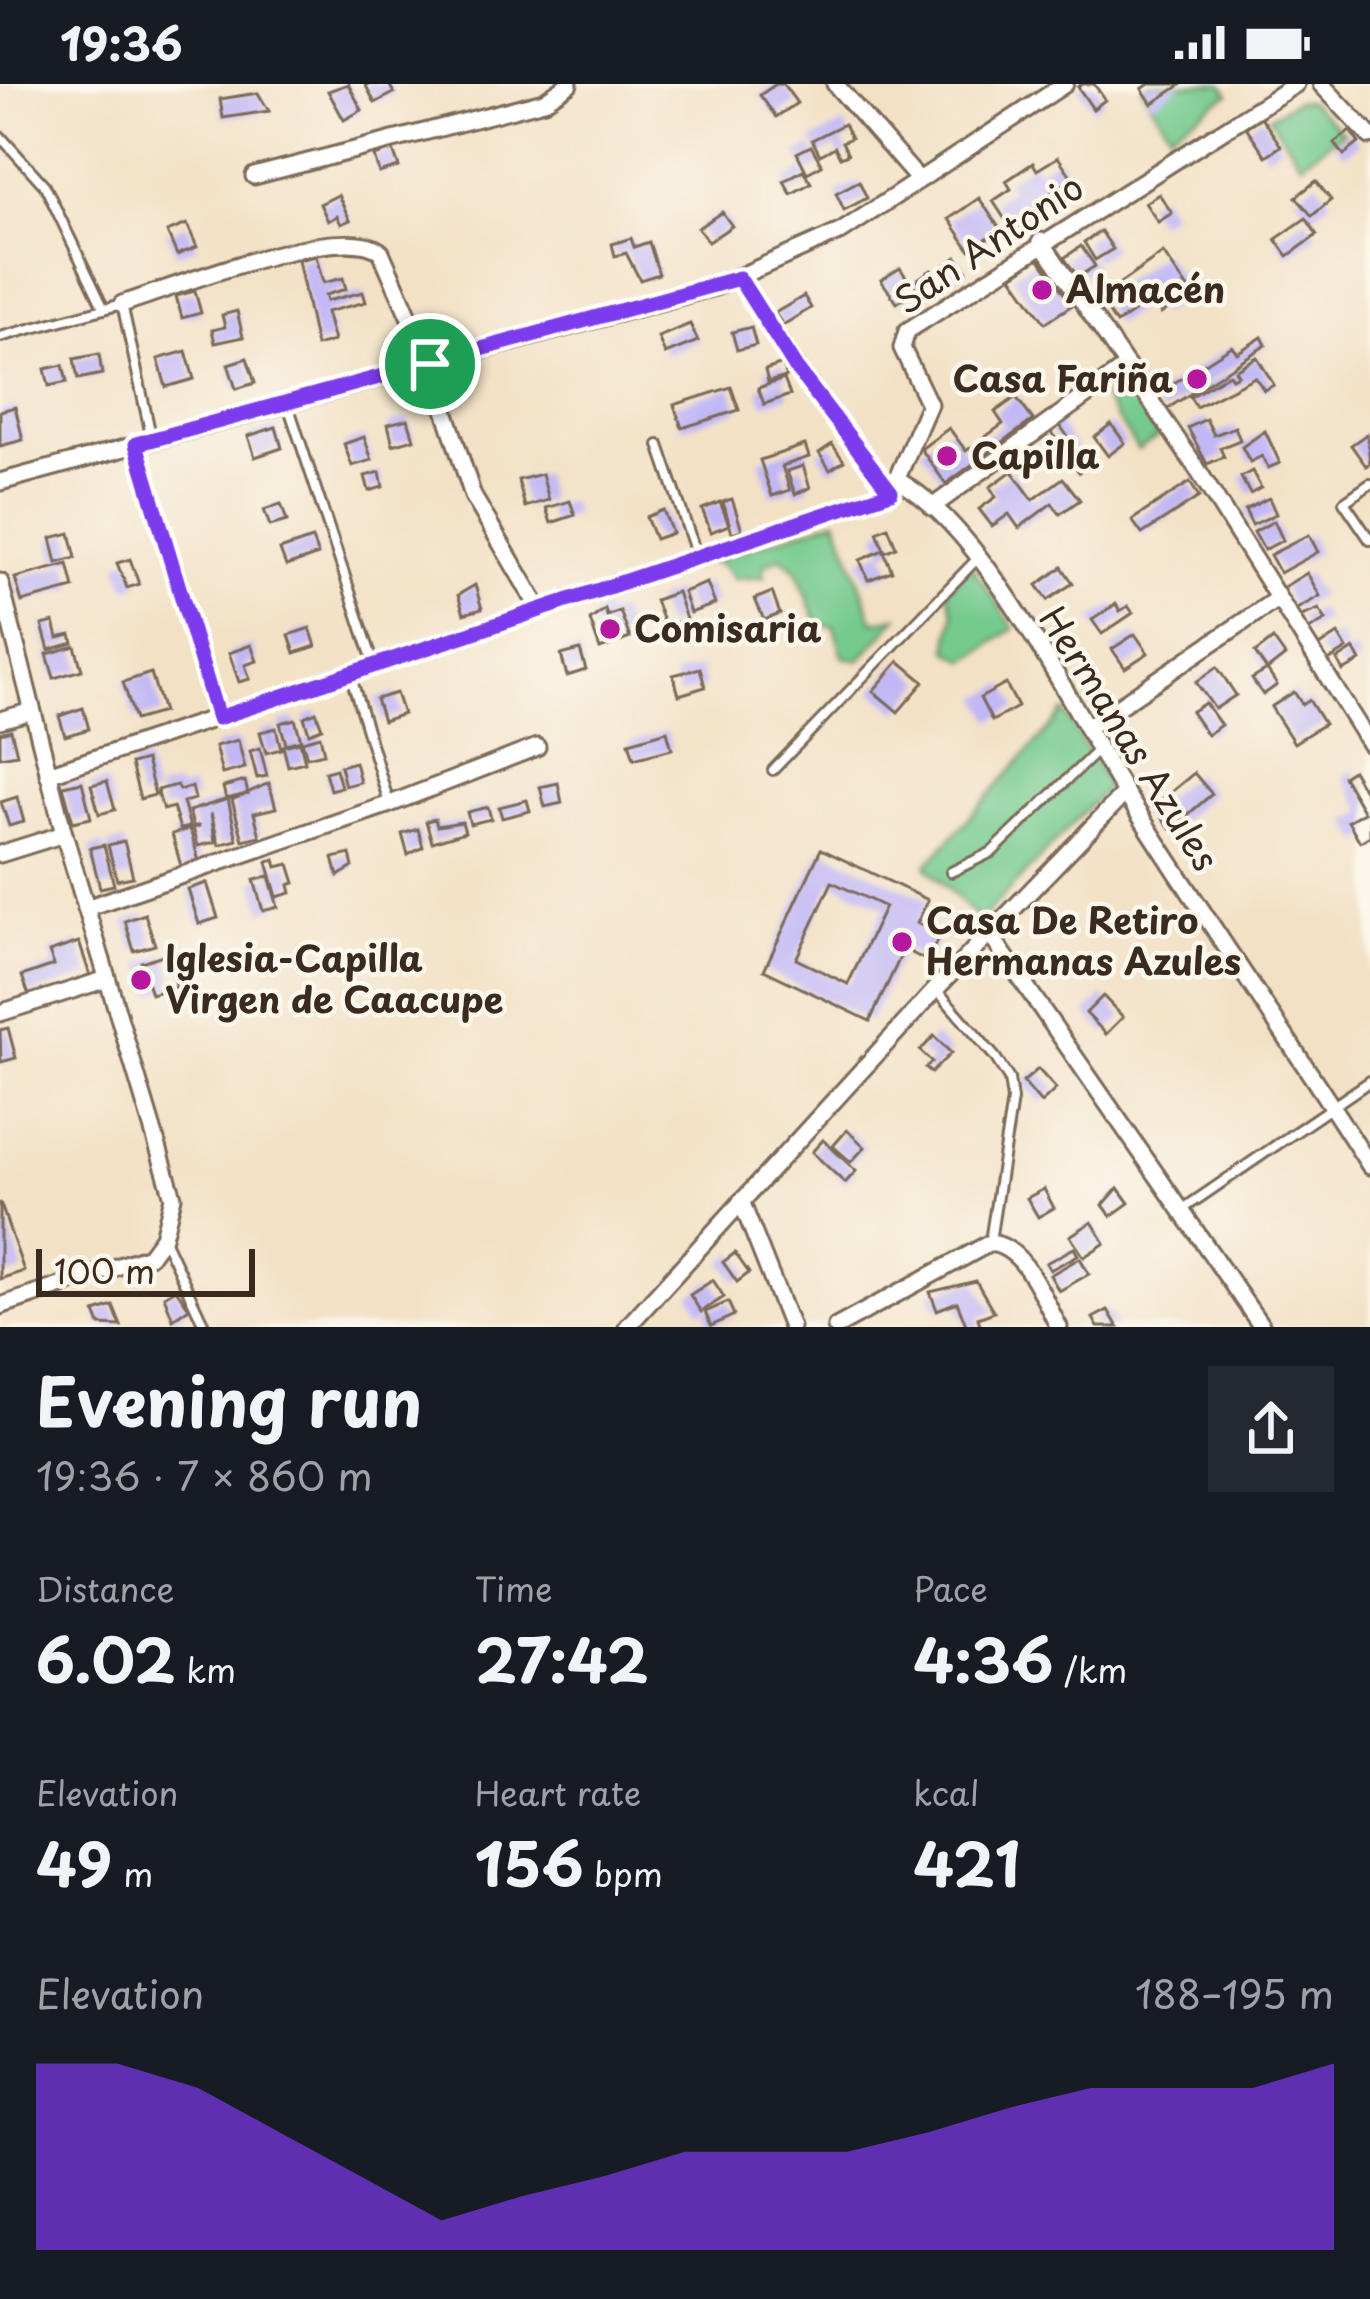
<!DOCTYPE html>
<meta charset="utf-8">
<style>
body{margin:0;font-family:"Playpen Sans",sans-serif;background:#242831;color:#f1f3f6;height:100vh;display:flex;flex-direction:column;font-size:45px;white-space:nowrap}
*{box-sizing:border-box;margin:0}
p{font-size:39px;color:#9ea1a6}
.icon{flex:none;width:66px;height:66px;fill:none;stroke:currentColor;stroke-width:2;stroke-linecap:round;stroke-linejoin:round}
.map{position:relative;height:1243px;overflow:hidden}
.sheet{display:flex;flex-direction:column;background:#171b24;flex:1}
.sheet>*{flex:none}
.scale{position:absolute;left:36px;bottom:30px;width:219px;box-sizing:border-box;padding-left:12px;border:6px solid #3b2a1e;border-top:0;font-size:33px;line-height:42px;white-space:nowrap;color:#3b2a1e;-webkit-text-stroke:9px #fbf7ec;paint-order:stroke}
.pin{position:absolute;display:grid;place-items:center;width:102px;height:102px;color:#fff;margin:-51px;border:6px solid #fff;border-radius:50%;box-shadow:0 3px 12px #0007}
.round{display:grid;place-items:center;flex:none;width:126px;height:126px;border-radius:0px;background:#242831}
.summary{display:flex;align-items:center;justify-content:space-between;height:204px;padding:0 36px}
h1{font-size:66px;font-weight:700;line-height:90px}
.figures{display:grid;grid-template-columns:repeat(3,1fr);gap:18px;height:204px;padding:12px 36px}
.figures div{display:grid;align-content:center}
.figures b{font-size:60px;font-weight:700}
.figures small{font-size:33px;font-weight:400}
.figures p{font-size:33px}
.chart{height:336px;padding:24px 36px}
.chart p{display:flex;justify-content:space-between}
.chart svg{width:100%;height:216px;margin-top:12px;fill:#7c3aed;opacity:.7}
.status{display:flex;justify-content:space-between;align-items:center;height:84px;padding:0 60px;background:#171b24;direction:ltr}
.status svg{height:33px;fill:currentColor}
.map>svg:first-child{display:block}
.green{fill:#75ca8e;stroke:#587a56;stroke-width:3}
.building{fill:#c1b7f5;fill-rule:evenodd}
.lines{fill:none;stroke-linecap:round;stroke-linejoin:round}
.lane-casing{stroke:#7b6a59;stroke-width:14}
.street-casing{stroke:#7b6a59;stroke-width:21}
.lane{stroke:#fff;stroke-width:8}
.street{stroke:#fff;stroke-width:15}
.route-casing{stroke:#fff;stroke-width:24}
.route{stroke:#7c3aed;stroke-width:15}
.poi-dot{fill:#b5179e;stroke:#fbf7ec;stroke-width:4.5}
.labels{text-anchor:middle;stroke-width:9;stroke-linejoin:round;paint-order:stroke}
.street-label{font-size:36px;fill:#3b2a1e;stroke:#fbf7ec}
.poi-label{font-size:36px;font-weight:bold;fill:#3b2a1e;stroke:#fbf7ec;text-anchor:start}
</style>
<div class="status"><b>19:36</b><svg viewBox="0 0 49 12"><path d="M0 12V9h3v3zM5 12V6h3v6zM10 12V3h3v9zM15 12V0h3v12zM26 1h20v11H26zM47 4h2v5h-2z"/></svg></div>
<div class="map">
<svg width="1370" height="1243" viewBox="0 0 1370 1243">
<rect width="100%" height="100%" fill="#fbf7ec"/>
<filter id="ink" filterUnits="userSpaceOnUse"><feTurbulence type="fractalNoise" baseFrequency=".00833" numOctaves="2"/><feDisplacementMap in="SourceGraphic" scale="24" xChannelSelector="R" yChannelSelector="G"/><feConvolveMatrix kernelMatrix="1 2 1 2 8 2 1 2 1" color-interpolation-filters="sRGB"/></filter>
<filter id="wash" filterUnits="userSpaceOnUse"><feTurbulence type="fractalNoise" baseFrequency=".004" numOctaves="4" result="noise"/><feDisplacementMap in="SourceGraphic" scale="48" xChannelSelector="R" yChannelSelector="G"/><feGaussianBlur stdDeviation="2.7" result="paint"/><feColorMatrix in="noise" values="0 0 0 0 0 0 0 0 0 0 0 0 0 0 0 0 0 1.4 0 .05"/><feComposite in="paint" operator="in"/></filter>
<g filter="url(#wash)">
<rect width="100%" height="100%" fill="#f3e1c6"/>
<g class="green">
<path d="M1149 0H1222L1229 10 1170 48 1142 5Z"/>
<path d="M1295 17H1309L1343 48 1301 79 1269 33Z"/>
<path d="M1123 299 1159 352 1138 366 1103 314Z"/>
<path d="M837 435 874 538 898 533 860 576 843 573 834 542 818 540 796 485 781 473 763 482 765 493 734 495 721 480 709 477Z"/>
<path d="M972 482 1014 544 967 577 948 566 954 529 947 506Z"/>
<path d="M1064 628 1108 702 980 837 926 782Z"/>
</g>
<g id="blocks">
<g class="building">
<path d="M348 0 362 26 344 36 328 7Z"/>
<path d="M365 0H389L394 9 375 19Z"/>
<path d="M776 0H783L797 19 776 33 760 11Z"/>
<path d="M1082 0H1094L1105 16 1093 25 1078 3Z"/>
<path d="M1149 0H1182L1152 20 1142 5Z"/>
<path d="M258 9 269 27 223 34 220 15Z"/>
<path d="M1261 33 1281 62 1266 72 1246 43Z"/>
<path d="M844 40 851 54 842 58 848 70 840 73 835 63 820 71 812 56Z"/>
<path d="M1350 47 1359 59 1344 71 1334 59Z"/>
<path d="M811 62 822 81 807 89 797 69Z"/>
<path d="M393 66 399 83 379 89 374 72Z"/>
<path d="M1058 73 1073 95 1052 108 1059 119 1012 146 993 117 1011 105 1006 97 1033 79 1037 86Z"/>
<path d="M803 86 811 99 791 110 784 97Z"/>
<path d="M859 97 867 114 844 126 836 109Z"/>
<path d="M1316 97 1331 116 1312 132 1296 113Z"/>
<path d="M1159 110 1172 129 1158 138 1145 119Z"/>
<path d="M338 111 350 136 341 140 337 132 328 137 320 120Z"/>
<path d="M979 114 1000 145 970 166 949 135Z"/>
<path d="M722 128 732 142 708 158 698 144Z"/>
<path d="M1306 134 1317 151 1288 172 1276 155Z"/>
<path d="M187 140 197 163 177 171 167 148Z"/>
<path d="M1101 147 1113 165 1095 176 1084 158Z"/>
<path d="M631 154 634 163 649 158 659 190 640 196 626 169 615 172 612 160Z"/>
<path d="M1081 162 1095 182 1078 193 1064 174Z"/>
<path d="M1163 169 1191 209 1161 230 1151 216 1116 240 1099 214Z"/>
<path d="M316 172 323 199 343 194 346 205 325 211 327 217 363 208 366 218 326 228 334 257 316 262 298 176Z"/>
<path d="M957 173 967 187 949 199 939 185Z"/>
<path d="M1039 174 1072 221 1045 239 1012 192Z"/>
<path d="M900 184 915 206 897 219 881 196Z"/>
<path d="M931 186 943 202 924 215 912 199Z"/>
<path d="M195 207 201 229 182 234 176 212Z"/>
<path d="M804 212 811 224 783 241 775 229Z"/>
<path d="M237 227 243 253 215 259 212 246 225 243 222 231Z"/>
<path d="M690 240 698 257 665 270 658 253Z"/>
<path d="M751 243 756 261 737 266 732 248Z"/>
<path d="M1262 253 1266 261 1162 328 1152 313 1232 262 1237 269Z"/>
<path d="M186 267 194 295 166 303 158 275Z"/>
<path d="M99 270 102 290 78 295 74 275Z"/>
<path d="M1257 273 1274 301 1264 306 1255 293 1196 323 1190 313 1229 290 1232 294 1238 291 1235 286Z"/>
<path d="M247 274 255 299 236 305 228 280Z"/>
<path d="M783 280 786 293 768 298 765 286Z"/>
<path d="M63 281 67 298 49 302 45 285Z"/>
<path d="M784 295 790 311 764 320 758 304Z"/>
<path d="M731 303 739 326 682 344 674 321Z"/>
<path d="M1016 313 1033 336 946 400 921 365 949 344 966 367 1003 340 995 328Z"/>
<path d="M15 323 23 356 0 362V327Z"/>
<path d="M408 335 414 355 393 361 388 340Z"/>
<path d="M1206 335 1214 351 1235 343 1240 356 1220 364 1224 373 1207 380 1188 344Z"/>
<path d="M1056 336 1088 381 1079 388 1047 342Z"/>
<path d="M1111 340 1125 359 1108 372 1094 353Z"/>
<path d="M276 343 282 364 255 373 248 352Z"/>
<path d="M1265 347 1280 379 1268 384 1262 372 1250 378 1242 363Z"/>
<path d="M1367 350 1370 379 1366 382 1351 361Z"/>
<path d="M364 353 372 376 352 382 344 360Z"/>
<path d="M832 360 844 377 830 386 819 369Z"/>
<path d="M805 361 809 373 782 382 790 406 772 412 760 376Z"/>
<path d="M803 382 810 404 795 410 787 387Z"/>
<path d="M1012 387 1033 416 1063 394 1080 416 1060 430 1052 419 1019 444 1009 430 992 442 979 425 996 413 990 403Z"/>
<path d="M1252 387 1261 404 1250 410 1241 393Z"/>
<path d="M380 388 383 403 369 407 365 392Z"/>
<path d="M542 390 549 416 525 423 518 396Z"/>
<path d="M1190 398 1199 413 1142 450 1132 436Z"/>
<path d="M1269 414 1276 430 1252 441 1245 426Z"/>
<path d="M732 415 742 446 732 449 723 418Z"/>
<path d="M570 417 575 431 551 439 546 424Z"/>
<path d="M720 418 729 441 711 448 702 425Z"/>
<path d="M281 420 287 437 270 442 264 426Z"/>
<path d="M663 426 672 449 655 455 646 433Z"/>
<path d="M1274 437 1283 456 1264 466 1254 448Z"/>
<path d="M888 443 896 463 885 468 877 448Z"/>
<path d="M70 449 76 474 57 479 51 454Z"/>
<path d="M1309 451 1318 468 1280 489 1270 471Z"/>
<path d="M312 455 318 471 286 482 280 466Z"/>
<path d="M883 466 892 487 868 496 860 476Z"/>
<path d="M130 475 139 500 127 504 117 479Z"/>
<path d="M68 480 74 504 22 518 15 494Z"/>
<path d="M1062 483 1073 499 1048 516 1037 501Z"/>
<path d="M1307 489 1320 512 1295 526 1282 504Z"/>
<path d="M707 499 715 520 690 529 683 508Z"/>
<path d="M475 501 482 525 464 530 458 511Z"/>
<path d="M677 508 686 535 665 543 655 516Z"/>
<path d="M772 508 780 530 764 536 755 515Z"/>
<path d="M1116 520 1120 527 1128 522 1133 529 1102 550 1092 536Z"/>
<path d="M605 525 607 532 620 527 630 554 600 565 590 536Z"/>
<path d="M1319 525 1326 536 1307 547 1299 533Z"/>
<path d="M54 538 58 554 71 551 73 559 49 566 42 541Z"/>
<path d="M310 544 316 562 295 569 289 551Z"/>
<path d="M1135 550 1148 569 1125 584 1112 565Z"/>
<path d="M1338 550 1347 565 1327 578 1317 564Z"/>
<path d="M1273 555 1285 572 1267 586 1255 569Z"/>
<path d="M251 561 257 577 245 581 250 595 239 598 229 569Z"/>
<path d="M75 562 82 586 54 594 47 570Z"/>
<path d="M1354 565 1361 577 1343 587 1337 576Z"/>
<path d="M580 566 586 586 567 592 561 571Z"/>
<path d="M899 577 924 598 898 628 873 607Z"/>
<path d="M1217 583 1236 611 1215 625 1196 598Z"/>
<path d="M700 584 705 603 679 611 673 591Z"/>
<path d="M1267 586 1277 601 1263 611 1252 595Z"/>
<path d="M151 589 163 628 135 636 123 598Z"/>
<path d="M1006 600 1018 623 992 637 980 614Z"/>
<path d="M1294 608 1302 620 1309 616 1324 640 1294 659 1271 623Z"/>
<path d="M396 609 403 630 383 637 376 615Z"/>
<path d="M1205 619 1221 641 1207 651 1191 628Z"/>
<path d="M83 624 89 645 65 652 59 632Z"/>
<path d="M316 628 322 644 309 649 304 633Z"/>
<path d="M295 635 301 656 286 660 280 639Z"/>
<path d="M276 644 281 665 266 669 260 648Z"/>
<path d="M11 646 17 670 0 673V649Z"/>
<path d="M667 647 672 665 634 675 629 658Z"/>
<path d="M320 652 324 669 307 673 302 657Z"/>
<path d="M238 656 245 684 222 690 215 662Z"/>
<path d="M300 658 305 678 288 682 283 662Z"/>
<path d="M260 664 267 692 257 694 250 667Z"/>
<path d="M146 676 155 711 140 715 131 680Z"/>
<path d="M355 678 360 698 345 702 340 682Z"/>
<path d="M336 685 341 703 330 706 325 688Z"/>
<path d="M1352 686 1370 717V752L1360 758 1348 737 1364 728 1343 692Z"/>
<path d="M1194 689 1212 710 1171 745 1153 723Z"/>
<path d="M107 697 115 726 99 730 91 701Z"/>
<path d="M245 697 248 710 226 715 223 703Z"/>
<path d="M82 698 91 734 73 738 63 702Z"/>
<path d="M269 699 276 724 254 729 260 752 243 756 232 716Z"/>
<path d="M558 699 562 719 545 723 540 703Z"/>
<path d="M177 701 179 706 192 703 195 715 183 718 190 743 180 745 173 723 163 726 157 706Z"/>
<path d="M17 713 24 738 9 742 1 718Z"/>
<path d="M228 715 237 756 219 761 211 729 215 758 198 762 193 744 200 742H193L189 727Z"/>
<path d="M527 716 530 727 502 734 499 723Z"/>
<path d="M488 723 491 735 470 740 467 728Z"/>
<path d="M435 735 437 742 462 738 465 748 432 758 426 737Z"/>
<path d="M190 745 200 781 182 786 172 750Z"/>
<path d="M418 745 423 763 408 771 402 750Z"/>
<path d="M124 757 133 793 117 796 108 761Z"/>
<path d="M104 761 114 801 100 804 90 764Z"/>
<path d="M821 765 928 816 917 839 940 851 927 877 904 865 870 937 764 886ZM832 798 885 823 848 900 796 875Z"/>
<path d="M350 770 353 783 338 792 333 774Z"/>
<path d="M275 776 277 783 289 780 295 799 289 801 291 809 277 813 267 778Z"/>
<path d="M269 792 278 823 263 827 254 796Z"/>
<path d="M207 799 218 834 199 840 188 805Z"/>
<path d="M145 830 155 861 134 867 125 837Z"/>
<path d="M79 858 90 891 29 911 22 892 54 881 49 868Z"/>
<path d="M166 870 176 903 151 910 141 878Z"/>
<path d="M1103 912 1123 933 1106 950 1086 929Z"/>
<path d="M8 944 16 974 1 978 0 946Z"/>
<path d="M934 952 951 969 931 989 925 984 932 978 920 967Z"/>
<path d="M1038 985 1056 1005 1041 1019 1023 998Z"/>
<path d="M847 1046 865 1063 851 1078 833 1062Z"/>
<path d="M823 1056 856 1087 845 1099 812 1068Z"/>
<path d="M1118 1104 1129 1119 1111 1132 1103 1121Z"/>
<path d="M1044 1105 1054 1124 1038 1133 1027 1114Z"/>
<path d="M0 1118 24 1187 0 1195Z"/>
<path d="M1092 1138 1105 1159 1084 1173 1070 1152Z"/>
<path d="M1074 1164 1078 1171 1050 1186 1046 1179Z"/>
<path d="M735 1169 749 1189 737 1198 723 1178Z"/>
<path d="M1080 1174 1089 1190 1059 1207 1050 1191Z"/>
<path d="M713 1196 724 1213 701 1228 690 1211Z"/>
<path d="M976 1197 994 1228 978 1234 981 1243H967L957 1218 937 1226 930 1208Z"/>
<path d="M176 1205 189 1224 173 1235 164 1212Z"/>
<path d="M728 1218 734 1231 711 1242 705 1228Z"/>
<path d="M113 1222 121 1242 100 1241 95 1228Z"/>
<path d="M1108 1226 1118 1243H1098L1093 1234Z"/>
</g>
</g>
</g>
<g filter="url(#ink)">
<use href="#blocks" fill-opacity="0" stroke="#7b6a59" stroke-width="3"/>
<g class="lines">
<g class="lane-casing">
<g id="lane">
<path d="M0 52 45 102 104 225"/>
<path d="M0 253 122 220 152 356"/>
<path d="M288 321 374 580"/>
<path d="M136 360 217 633"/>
<path d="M659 361 697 472"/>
<path d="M1370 400 1344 418 1370 456"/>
<path d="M350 590 389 719"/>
<path d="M773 686 977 475"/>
<path d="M951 788 992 768 1098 666"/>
<path d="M937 906 995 973 1009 995 1012 1016 990 1157"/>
<path d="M1183 1125 1370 997"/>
<path d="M163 1153 205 1243"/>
</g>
</g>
<g class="street-casing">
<g id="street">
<path d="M835 0 918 95"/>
<path d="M1321 0 1370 52"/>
<path d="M254 92 544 17 569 0"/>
<path d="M1041 157 1194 380 1370 660"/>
<path d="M739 194 797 284 891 408"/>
<path d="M122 220C173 204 343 135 381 168L430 280 473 412 540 526"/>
<path d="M897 396C987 444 1072 626 1128 713 1207 837 1291 958 1370 1082"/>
<path d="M0 398 718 202 842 147 1065 0"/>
<path d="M932 423 1127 282"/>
<path d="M0 498 64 750 173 1113 163 1153 149 1172 0 1222"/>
<path d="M0 636 32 627"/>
<path d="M1088 643 1277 515"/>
<path d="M48 690 891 408 929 320 902 264 907 247 1296 0"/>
<path d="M0 770 64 750"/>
<path d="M86 824 390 720 537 663"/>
<path d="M989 849 1262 1243"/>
<path d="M0 929 107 895"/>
<path d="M741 1117 791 1243"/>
<path d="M627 1243 936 905 1125 709"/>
<path d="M836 1243 990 1159C1026 1163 1043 1215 1059 1243"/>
</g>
</g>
<use href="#lane" class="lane"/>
<use href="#street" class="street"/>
</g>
</g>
<g class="lines" filter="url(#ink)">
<g class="route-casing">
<path id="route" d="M739 194 796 284 891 408 218 634 136 360Z"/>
</g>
<use href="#route" class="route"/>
</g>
<g class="poi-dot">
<circle cx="1042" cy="206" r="12"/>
<circle cx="1197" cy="295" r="12"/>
<circle cx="947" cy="372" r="12"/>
<circle cx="610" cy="545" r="12"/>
<circle cx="902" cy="858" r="12"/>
<circle cx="141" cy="896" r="12"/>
</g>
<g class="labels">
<g class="street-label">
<text transform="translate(989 160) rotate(-34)" y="13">San Antonio</text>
<text transform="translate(1129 655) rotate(58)" y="13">Hermanas Azules</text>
</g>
<g class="poi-label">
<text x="1066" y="219">Almacén</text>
<text x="1173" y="308" text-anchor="end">Casa Fariña</text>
<text x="971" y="385">Capilla</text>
<text x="634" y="558">Comisaria</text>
<text x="926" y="850">Casa De Retiro<tspan x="926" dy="41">Hermanas Azules</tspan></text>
<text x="165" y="888">Iglesia-Capilla<tspan x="165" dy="41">Virgen de Caacupe</tspan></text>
</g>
</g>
</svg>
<div class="scale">100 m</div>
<div class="pin" style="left:430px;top:280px;background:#1e9e55"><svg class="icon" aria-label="arrive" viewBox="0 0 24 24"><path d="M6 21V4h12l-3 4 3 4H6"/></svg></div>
</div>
<section class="sheet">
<div class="summary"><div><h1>Evening run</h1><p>19:36 · 7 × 860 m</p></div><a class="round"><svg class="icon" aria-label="share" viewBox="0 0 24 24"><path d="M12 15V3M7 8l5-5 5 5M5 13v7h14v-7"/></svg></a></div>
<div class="figures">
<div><p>Distance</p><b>6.02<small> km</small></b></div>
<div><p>Time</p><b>27:42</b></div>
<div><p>Pace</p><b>4:36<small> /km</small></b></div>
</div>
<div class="figures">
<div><p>Elevation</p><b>49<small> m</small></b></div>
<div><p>Heart rate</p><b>156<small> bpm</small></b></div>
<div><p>kcal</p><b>421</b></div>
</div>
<div class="chart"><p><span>Elevation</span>188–195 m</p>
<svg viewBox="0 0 160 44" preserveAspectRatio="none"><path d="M0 44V6L10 6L20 11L30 20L40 29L50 38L60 33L70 29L80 24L90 24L100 24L110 20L120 15L130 11L140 11L150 11L160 6V44z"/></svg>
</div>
</section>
